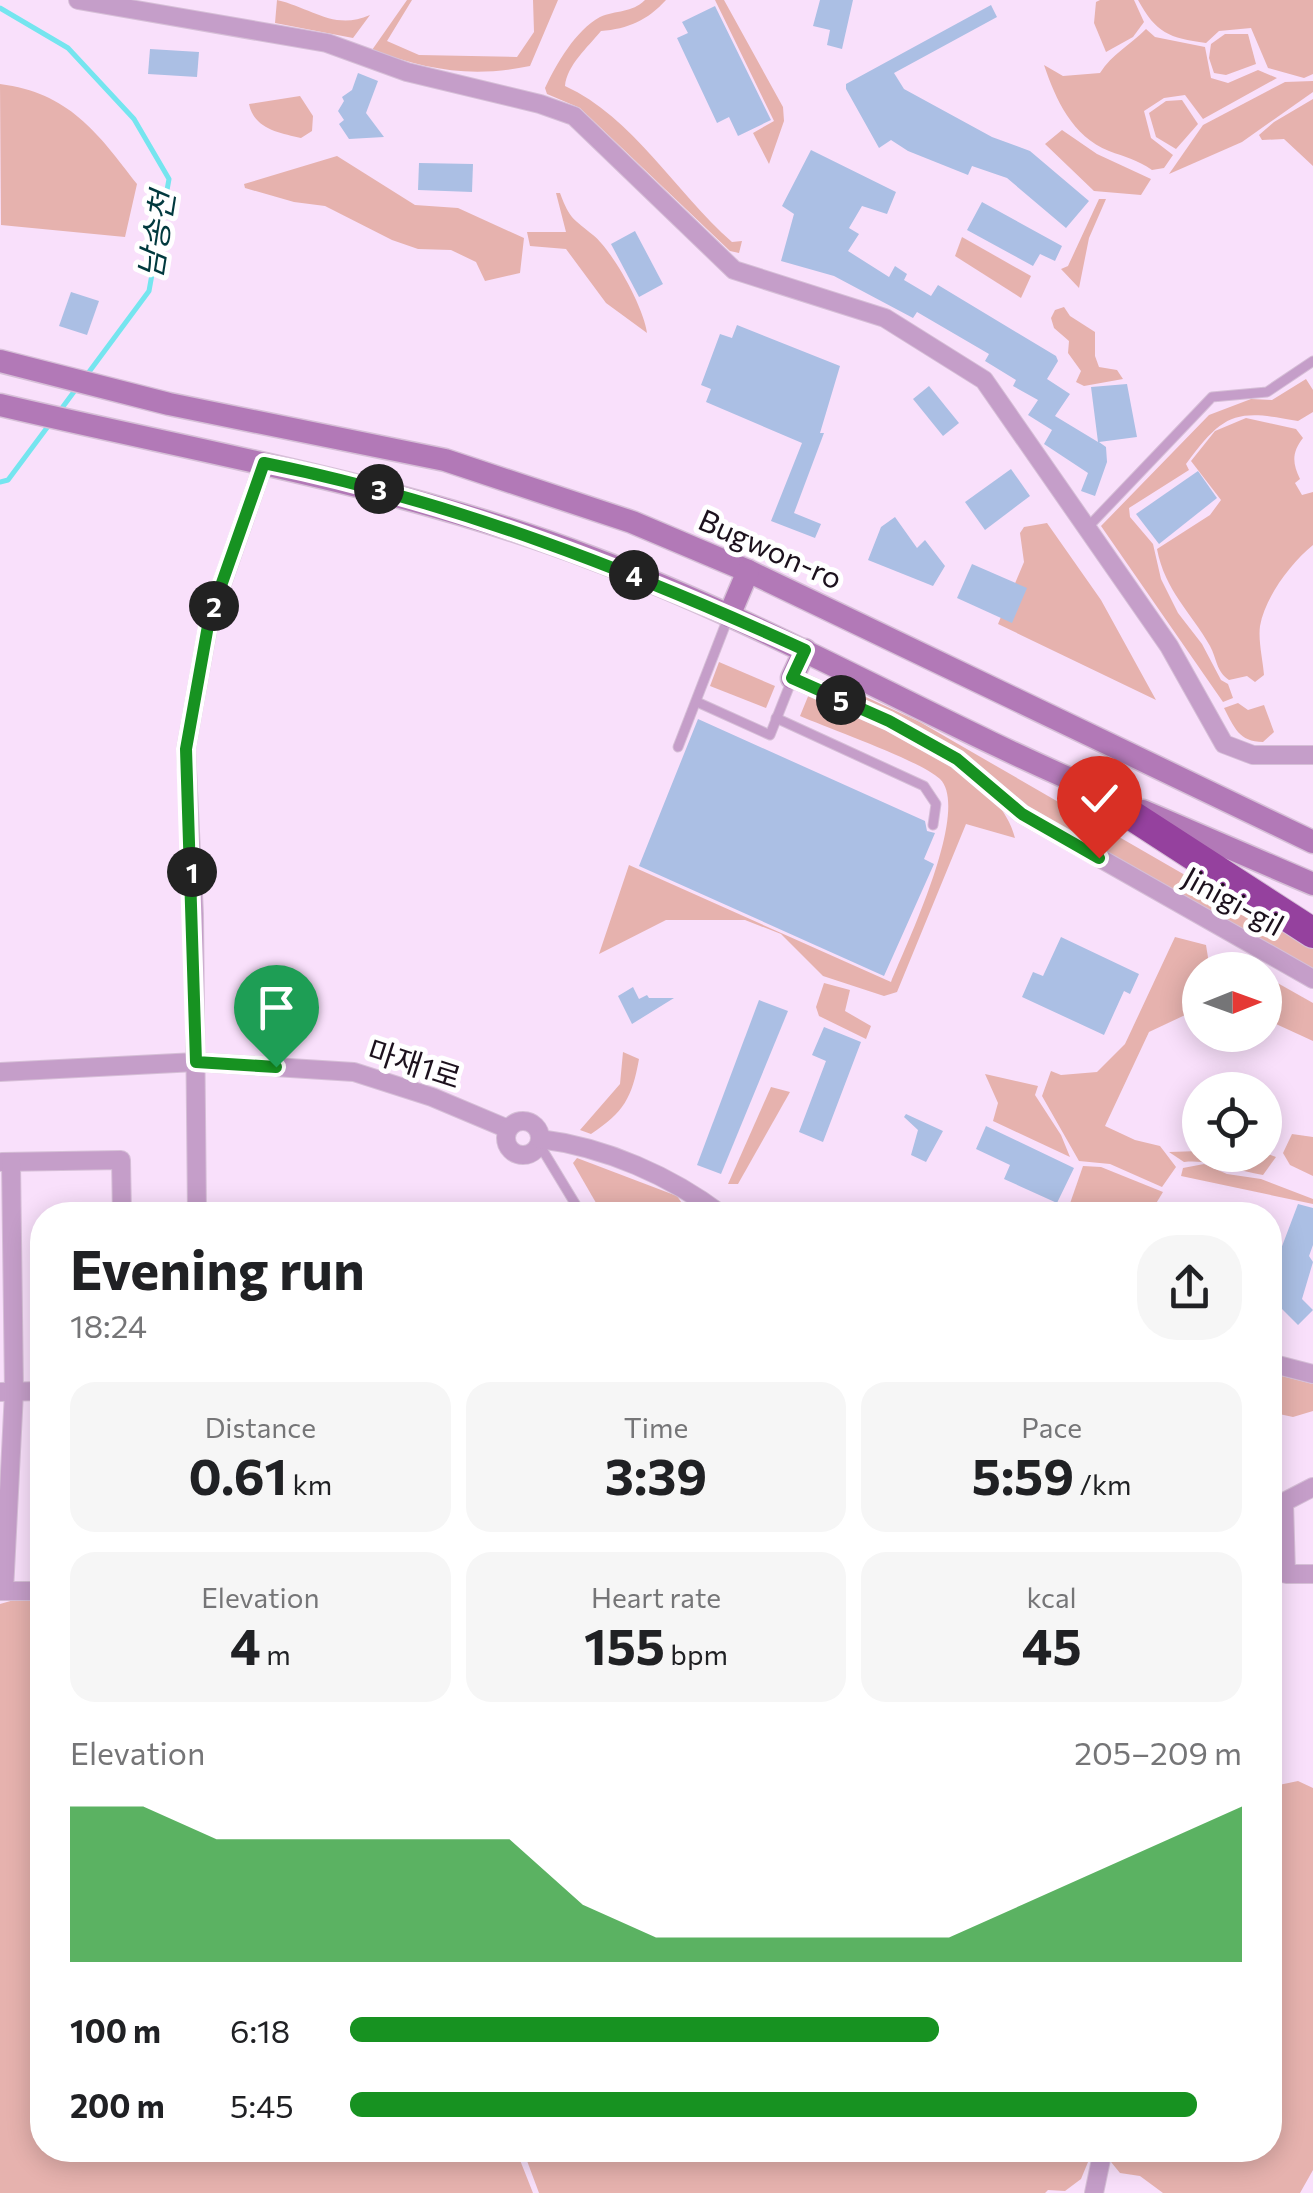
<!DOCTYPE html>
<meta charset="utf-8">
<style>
body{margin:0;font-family:Commissioner,"Noto Sans KR",sans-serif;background:#f6f6f6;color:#202124;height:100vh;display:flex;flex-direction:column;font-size:38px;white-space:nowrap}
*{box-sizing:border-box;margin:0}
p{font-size:32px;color:#757577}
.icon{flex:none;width:55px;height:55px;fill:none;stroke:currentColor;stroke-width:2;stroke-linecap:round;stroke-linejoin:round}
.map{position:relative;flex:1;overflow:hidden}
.side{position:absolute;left:30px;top:1202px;width:1252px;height:960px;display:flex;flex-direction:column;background:#fff;border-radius:40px;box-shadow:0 5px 25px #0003}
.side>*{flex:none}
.needle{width:65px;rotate:89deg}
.controls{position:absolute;left:1182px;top:952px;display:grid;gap:20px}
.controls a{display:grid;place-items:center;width:100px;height:100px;border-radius:50%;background:#fff;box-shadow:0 5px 25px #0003;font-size:50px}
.pin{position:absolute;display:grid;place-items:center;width:85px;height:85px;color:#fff;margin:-102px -42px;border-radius:50% 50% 50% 0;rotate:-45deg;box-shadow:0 0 10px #0007}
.pin .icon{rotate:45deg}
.km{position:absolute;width:50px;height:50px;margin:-25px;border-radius:50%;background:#222;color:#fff;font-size:28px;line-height:50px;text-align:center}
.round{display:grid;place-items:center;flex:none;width:105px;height:105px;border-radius:40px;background:#f6f6f6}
.summary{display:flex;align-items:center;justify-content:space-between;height:170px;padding:0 40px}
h1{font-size:55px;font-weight:700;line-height:75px}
.stats{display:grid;grid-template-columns:repeat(3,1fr);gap:15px;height:170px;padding:10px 40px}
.stats div{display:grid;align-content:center;border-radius:25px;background:#f6f6f6;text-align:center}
.stats b{font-size:50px;font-weight:700}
.stats small{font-size:28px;font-weight:400}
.stats p{font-size:28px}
.chart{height:280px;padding:20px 40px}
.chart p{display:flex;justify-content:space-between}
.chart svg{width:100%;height:180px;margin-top:10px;fill:#179221;opacity:.7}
ul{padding:0 40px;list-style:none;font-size:32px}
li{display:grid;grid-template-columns:160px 120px 1fr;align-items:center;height:75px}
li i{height:25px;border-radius:12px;background:#179221}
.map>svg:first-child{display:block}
.green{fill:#e6b2ae}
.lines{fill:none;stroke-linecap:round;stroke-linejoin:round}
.stream{stroke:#75e5ef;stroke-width:5}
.building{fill:#abbfe4}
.lane-casing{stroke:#d6bfd7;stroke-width:11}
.street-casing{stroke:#d6bfd7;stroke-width:20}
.secondary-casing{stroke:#d6bfd7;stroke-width:25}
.highway-casing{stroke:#d6bfd7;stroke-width:32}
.lane{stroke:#c59ec9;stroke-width:9}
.street{stroke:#c59ec9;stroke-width:18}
.secondary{stroke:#b279b7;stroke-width:22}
.highway{stroke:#95419e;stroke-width:30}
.route-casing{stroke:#fff;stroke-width:20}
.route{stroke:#179221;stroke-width:12}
.labels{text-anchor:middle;stroke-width:10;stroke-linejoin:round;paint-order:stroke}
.street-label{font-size:30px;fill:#1c111d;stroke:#fff}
.water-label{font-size:32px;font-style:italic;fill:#01393e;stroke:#fff}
</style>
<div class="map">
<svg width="1313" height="2193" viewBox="0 0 1313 2193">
<rect width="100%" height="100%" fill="#f9e0fb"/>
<g class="green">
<path d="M277 0C312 8 334 31 370 15L353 38 275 23Z"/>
<path d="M407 0H412L387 41 419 55 517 57 534 32 533 0H558L530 66C471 78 428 70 372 50Z"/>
<path d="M645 0H666C648 20 628 29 601 31 588 47 567 65 565 86 633 117 676 193 732 242L742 241 739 253 730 251 580 108 547 94 545 88C557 63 575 31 600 17 616 10 632 13 645 0Z"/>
<path d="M715 0H724L783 107 784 121 769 164 753 133 774 121Z"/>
<path d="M1100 0H1134L1144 22 1133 37 1106 52 1094 23 1096 2Z"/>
<path d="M1138 0H1313V74L1304 78 1268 68 1251 28 1219 31 1206 43C1169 38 1156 33 1138 0Z"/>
<path d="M1146 29 1155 37 1205 47 1211 78 1228 83 1258 70 1277 78 1203 119 1185 95 1164 98 1144 111 1151 138 1173 155 1164 168 1152 170C1138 160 1125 157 1109 151 1072 136 1056 100 1044 65L1063 76 1100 73C1112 54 1130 45 1146 29Z"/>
<path d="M1225 34H1248L1256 64 1226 75 1214 73 1209 58 1211 44Z"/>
<path d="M1313 81V92L1242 142 1169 174 1203 125 1285 82Z"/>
<path d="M0 84C69 93 97 132 137 184L125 237 1 225Z"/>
<path d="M300 96 313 116 312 131 301 138C279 133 254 129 249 104Z"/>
<path d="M1313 99V166L1284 139 1262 140 1259 135 1274 122Z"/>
<path d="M1182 100 1198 124 1176 149 1156 137 1149 113 1166 101Z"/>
<path d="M1062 130 1097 154 1151 179 1141 195 1094 191 1045 144Z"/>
<path d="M337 156 415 205 458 208 524 238 520 273 485 281 476 262 451 250 418 249 392 240 325 206 294 202 245 188 244 184Z"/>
<path d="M556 193H560C570 220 574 219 593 235 613 251 644 308 647 333L606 303 566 249 530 246 527 232H566Z"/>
<path d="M1099 199H1106L1089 238 1079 288 1061 269 1068 266Z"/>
<path d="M962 237 1031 276 1021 298 955 256Z"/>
<path d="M1064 307 1070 316 1095 332V356L1099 367 1117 370 1123 379 1084 386 1076 382 1081 371 1068 353 1069 341 1054 328 1051 318 1055 310Z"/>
<path d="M1306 379 1313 390V412L1298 421C1235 409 1224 413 1186 464L1189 470 1129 508 1130 517 1153 544 1161 579 1178 613 1202 644 1221 680 1228 684 1233 698 1223 702 1101 526 1209 415 1251 399 1272 400Z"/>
<path d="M1246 418 1296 429 1303 438C1292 452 1292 463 1300 479L1295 483 1302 495 1313 492V545C1291 563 1265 597 1260 626 1258 641 1263 661 1264 675L1255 682 1247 676 1229 680C1216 671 1217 659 1210 646 1191 612 1165 591 1157 549L1210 515 1221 500 1191 461 1215 431Z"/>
<path d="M1047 523 1101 600 1156 700 998 624 1024 562 1020 533 1024 527Z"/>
<path d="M719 662 775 686 766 708 710 686Z"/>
<path d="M840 685 920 722 1313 949V971L1029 812 962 756Z"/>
<path d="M809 694C870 720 997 766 1015 838L966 824 897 992 884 996 823 976 781 934 745 920H666L599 954 629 865 891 982C906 945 971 810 940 779 921 761 830 729 800 716Z"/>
<path d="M1238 703 1248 710 1264 705 1274 732 1263 742C1239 742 1234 727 1224 708Z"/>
<path d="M1175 937 1206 945 1210 970H1200V1008L1149 1032 1105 1126 1135 1140 1160 1146 1176 1167 1162 1187 1110 1164 1079 1161 1042 1096 1051 1071 1061 1075 1097 1072 1125 1044Z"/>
<path d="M1265 976 1313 1003V1041L1265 1019Z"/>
<path d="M824 983 850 990 845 1011 871 1026 866 1039 819 1016 816 1007Z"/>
<path d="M623 1052 639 1059C632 1098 624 1112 591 1134L580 1130 620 1084Z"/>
<path d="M985 1074 1038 1086 1035 1095 1061 1135 1070 1157 993 1121 998 1103Z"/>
<path d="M771 1087 790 1092 738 1184H728Z"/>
<path d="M1292 1134 1313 1137V1176L1290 1165 1283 1153Z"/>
<path d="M1200 1151V1155L1265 1153 1276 1157 1263 1175C1236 1171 1211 1159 1184 1162L1169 1152Z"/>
<path d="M577 1158 677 1196 690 1215H603L573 1163Z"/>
<path d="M1204 1164 1227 1174 1261 1179 1313 1199V1204L1181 1176 1183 1168Z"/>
<path d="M1083 1166 1101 1167 1163 1192 1149 1215H1066Z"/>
<path d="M1270 1373 1313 1384V1411L1293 1417 1270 1412Z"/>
<path d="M28 1596 42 1616V2150H516L533 2193H0V1604Z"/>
<path d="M1298 1781 1313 1788V2170L1300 2193H1163L1140 2176 1120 2173 1111 2162 1113 2150H1270V1794L1274 1786Z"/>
<path d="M523 2150H1093L1081 2179 1065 2191 1048 2190 1045 2193H539Z"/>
</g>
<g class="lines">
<g class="stream">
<path d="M0 8 68 48 134 119 169 179 149 291 86 376"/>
<path d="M59 412 76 389"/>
<path d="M0 482 8 480 49 425"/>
</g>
</g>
<g class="building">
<path d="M820 0H853L842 49 827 45 830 30 813 26Z"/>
<path d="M991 5 997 17 894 73 904 89 992 137 1030 151 1089 201 1066 228 1007 178 972 166 968 175 908 151 891 140 879 148 846 89V84Z"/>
<path d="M715 6 771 120 738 136 729 117 717 123 677 38 688 33 682 22Z"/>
<path d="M150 49 199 52 197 77 148 74Z"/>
<path d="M358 73 378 81 366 113 384 137 349 139 339 124 344 120 338 111 344 101 342 97 352 90Z"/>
<path d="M811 150 896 192 887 214 862 206 849 228 859 234 848 251 889 277 895 266 907 274 904 280 931 296 938 285 1056 356 1058 361 1047 379 1070 394 1055 416 1098 442 1091 387 1127 384 1137 437 1099 442 1106 447 1107 462 1095 496 1081 491 1088 473 1044 444 1052 430 1028 415 1038 400 1013 386 1016 380 985 361 989 354 917 312 913 318 834 276 781 261 794 214 782 206Z"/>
<path d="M419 163 473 164 472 192 418 190Z"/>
<path d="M982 202 1062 246 1055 261 1040 254 1033 266 967 230Z"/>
<path d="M635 231 663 284 639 297 611 244Z"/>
<path d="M71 292 99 301 87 335 59 326Z"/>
<path d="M737 325 840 366 820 433H824L794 513 821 524 815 538 771 521 802 443 706 402 711 389 701 385 720 334 732 338Z"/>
<path d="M929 386 959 423 943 436 913 399Z"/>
<path d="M1011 469 1030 496 985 530 965 502Z"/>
<path d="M1198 471 1217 498 1159 544 1136 514Z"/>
<path d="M895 517 917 548 925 540 945 566 933 586 868 560 881 527Z"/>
<path d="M972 564 1027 588 1012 623 957 598Z"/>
<path d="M698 719 925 821 927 831 935 833 924 859 934 864 884 976 639 866Z"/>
<path d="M1061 937 1139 974 1130 994 1124 991 1104 1035 1022 997 1033 972 1043 976Z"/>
<path d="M633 987 639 999 647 995 649 998H674L632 1024 618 996Z"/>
<path d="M759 1000 788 1011 721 1174 697 1165Z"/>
<path d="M824 1027 861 1042 823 1142 799 1132 826 1061 812 1055Z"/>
<path d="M906 1114 943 1131 926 1162 911 1155 918 1130 904 1117Z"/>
<path d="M986 1126 1074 1168 1057 1203 1004 1179 1010 1165 976 1149Z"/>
<path d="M1298 1204 1313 1208V1245L1309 1256 1313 1262 1302 1299 1313 1310 1298 1325 1270 1297V1278Z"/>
</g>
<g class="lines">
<g class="lane-casing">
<g id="lane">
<path d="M1087 528 1212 397 1267 392 1313 361"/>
<path d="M697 702 770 735 791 682"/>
<path d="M776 718 924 786 936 804 933 825"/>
<path d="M678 747 728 618"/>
<path d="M539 1144 582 1215"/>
</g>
</g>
<g class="street-casing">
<g id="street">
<path d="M78 0 327 43 407 72 540 104 574 116 734 270 885 318 984 380 1169 646 1224 744 1253 755H1313"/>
<path d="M792 678 889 721 957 759 1022 814 1313 979"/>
<path d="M0 1072 196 1062 354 1072 432 1097 508 1129"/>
<circle cx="523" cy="1138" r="17"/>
<path d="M540 1139C605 1147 671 1176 722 1215"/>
<path d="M2 1162 121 1160 122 1215"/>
<path d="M197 1215 194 914 186 749 209 621 264 463"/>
<path d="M1270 1363 1313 1374"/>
<path d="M0 1392 42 1391"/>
<path d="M1313 1487 1284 1502 1286 1574H1313"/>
<path d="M0 1591H42"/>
<path d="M4 1591 14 1392 11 1162"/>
<path d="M1094 2193 1103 2150"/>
</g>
</g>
<g class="secondary-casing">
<g id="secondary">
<path d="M0 361 169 404 445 460 632 522 748 571 1313 842"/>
<path d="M0 405C199 452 400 485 592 558 767 623 928 719 1100 792"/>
<path d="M729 616 748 571"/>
<path d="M792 678 805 650"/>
<path d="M1143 811 1313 884"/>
</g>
</g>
<g class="highway-casing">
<path id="highway" d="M1088 787 1313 933"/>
</g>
<use href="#lane" class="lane"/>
<use href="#street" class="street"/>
<use href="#secondary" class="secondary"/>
<use href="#highway" class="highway"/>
</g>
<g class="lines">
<g class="route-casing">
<path id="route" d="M276 1067 196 1062 186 749 209 620 264 463C453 501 630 570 805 650L792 678 889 721 957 759 1022 814 1099 858"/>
</g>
<use href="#route" class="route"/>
</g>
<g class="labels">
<g class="street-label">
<text transform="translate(770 550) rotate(24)" y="10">Bugwon-ro</text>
<text transform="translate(1233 902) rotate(29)" y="10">Jinigi-gil</text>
<text transform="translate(414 1065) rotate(18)" y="10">마재1로</text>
</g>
<g class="water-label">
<text transform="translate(157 235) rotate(-81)" y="11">남송천</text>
</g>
</g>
</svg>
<div class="controls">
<a><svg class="needle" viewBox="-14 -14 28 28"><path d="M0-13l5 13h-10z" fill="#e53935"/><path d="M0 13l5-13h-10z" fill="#757577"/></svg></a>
<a><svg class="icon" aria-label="locate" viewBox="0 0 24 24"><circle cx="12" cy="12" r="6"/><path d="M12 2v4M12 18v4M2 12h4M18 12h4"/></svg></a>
</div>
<div class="pin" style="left:276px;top:1067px;background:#1e9e55"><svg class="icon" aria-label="arrive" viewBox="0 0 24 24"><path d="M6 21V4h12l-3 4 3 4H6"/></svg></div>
<div class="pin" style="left:1099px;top:858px;background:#d93025"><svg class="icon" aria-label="check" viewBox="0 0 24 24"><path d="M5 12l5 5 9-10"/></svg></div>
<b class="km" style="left:192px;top:872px">1</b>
<b class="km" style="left:214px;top:606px">2</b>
<b class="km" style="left:379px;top:489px">3</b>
<b class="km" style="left:634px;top:575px">4</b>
<b class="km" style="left:841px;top:700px">5</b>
<section class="side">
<div class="summary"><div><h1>Evening run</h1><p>18:24</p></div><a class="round"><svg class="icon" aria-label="share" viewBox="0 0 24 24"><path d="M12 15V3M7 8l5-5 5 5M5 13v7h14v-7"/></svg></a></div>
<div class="stats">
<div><p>Distance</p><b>0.61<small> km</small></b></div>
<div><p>Time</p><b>3:39</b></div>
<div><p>Pace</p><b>5:59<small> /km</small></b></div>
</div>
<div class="stats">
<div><p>Elevation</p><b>4<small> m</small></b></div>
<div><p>Heart rate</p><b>155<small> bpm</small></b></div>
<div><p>kcal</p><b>45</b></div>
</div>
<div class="chart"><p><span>Elevation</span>205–209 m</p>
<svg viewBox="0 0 160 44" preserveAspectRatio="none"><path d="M0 44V6L10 6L20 14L30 14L40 14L50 14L60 14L70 30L80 38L90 38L100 38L110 38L120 38L130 30L140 22L150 14L160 6V44z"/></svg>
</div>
<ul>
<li><b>100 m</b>6:18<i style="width:66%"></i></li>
<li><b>200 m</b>5:45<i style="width:95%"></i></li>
</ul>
</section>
</div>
